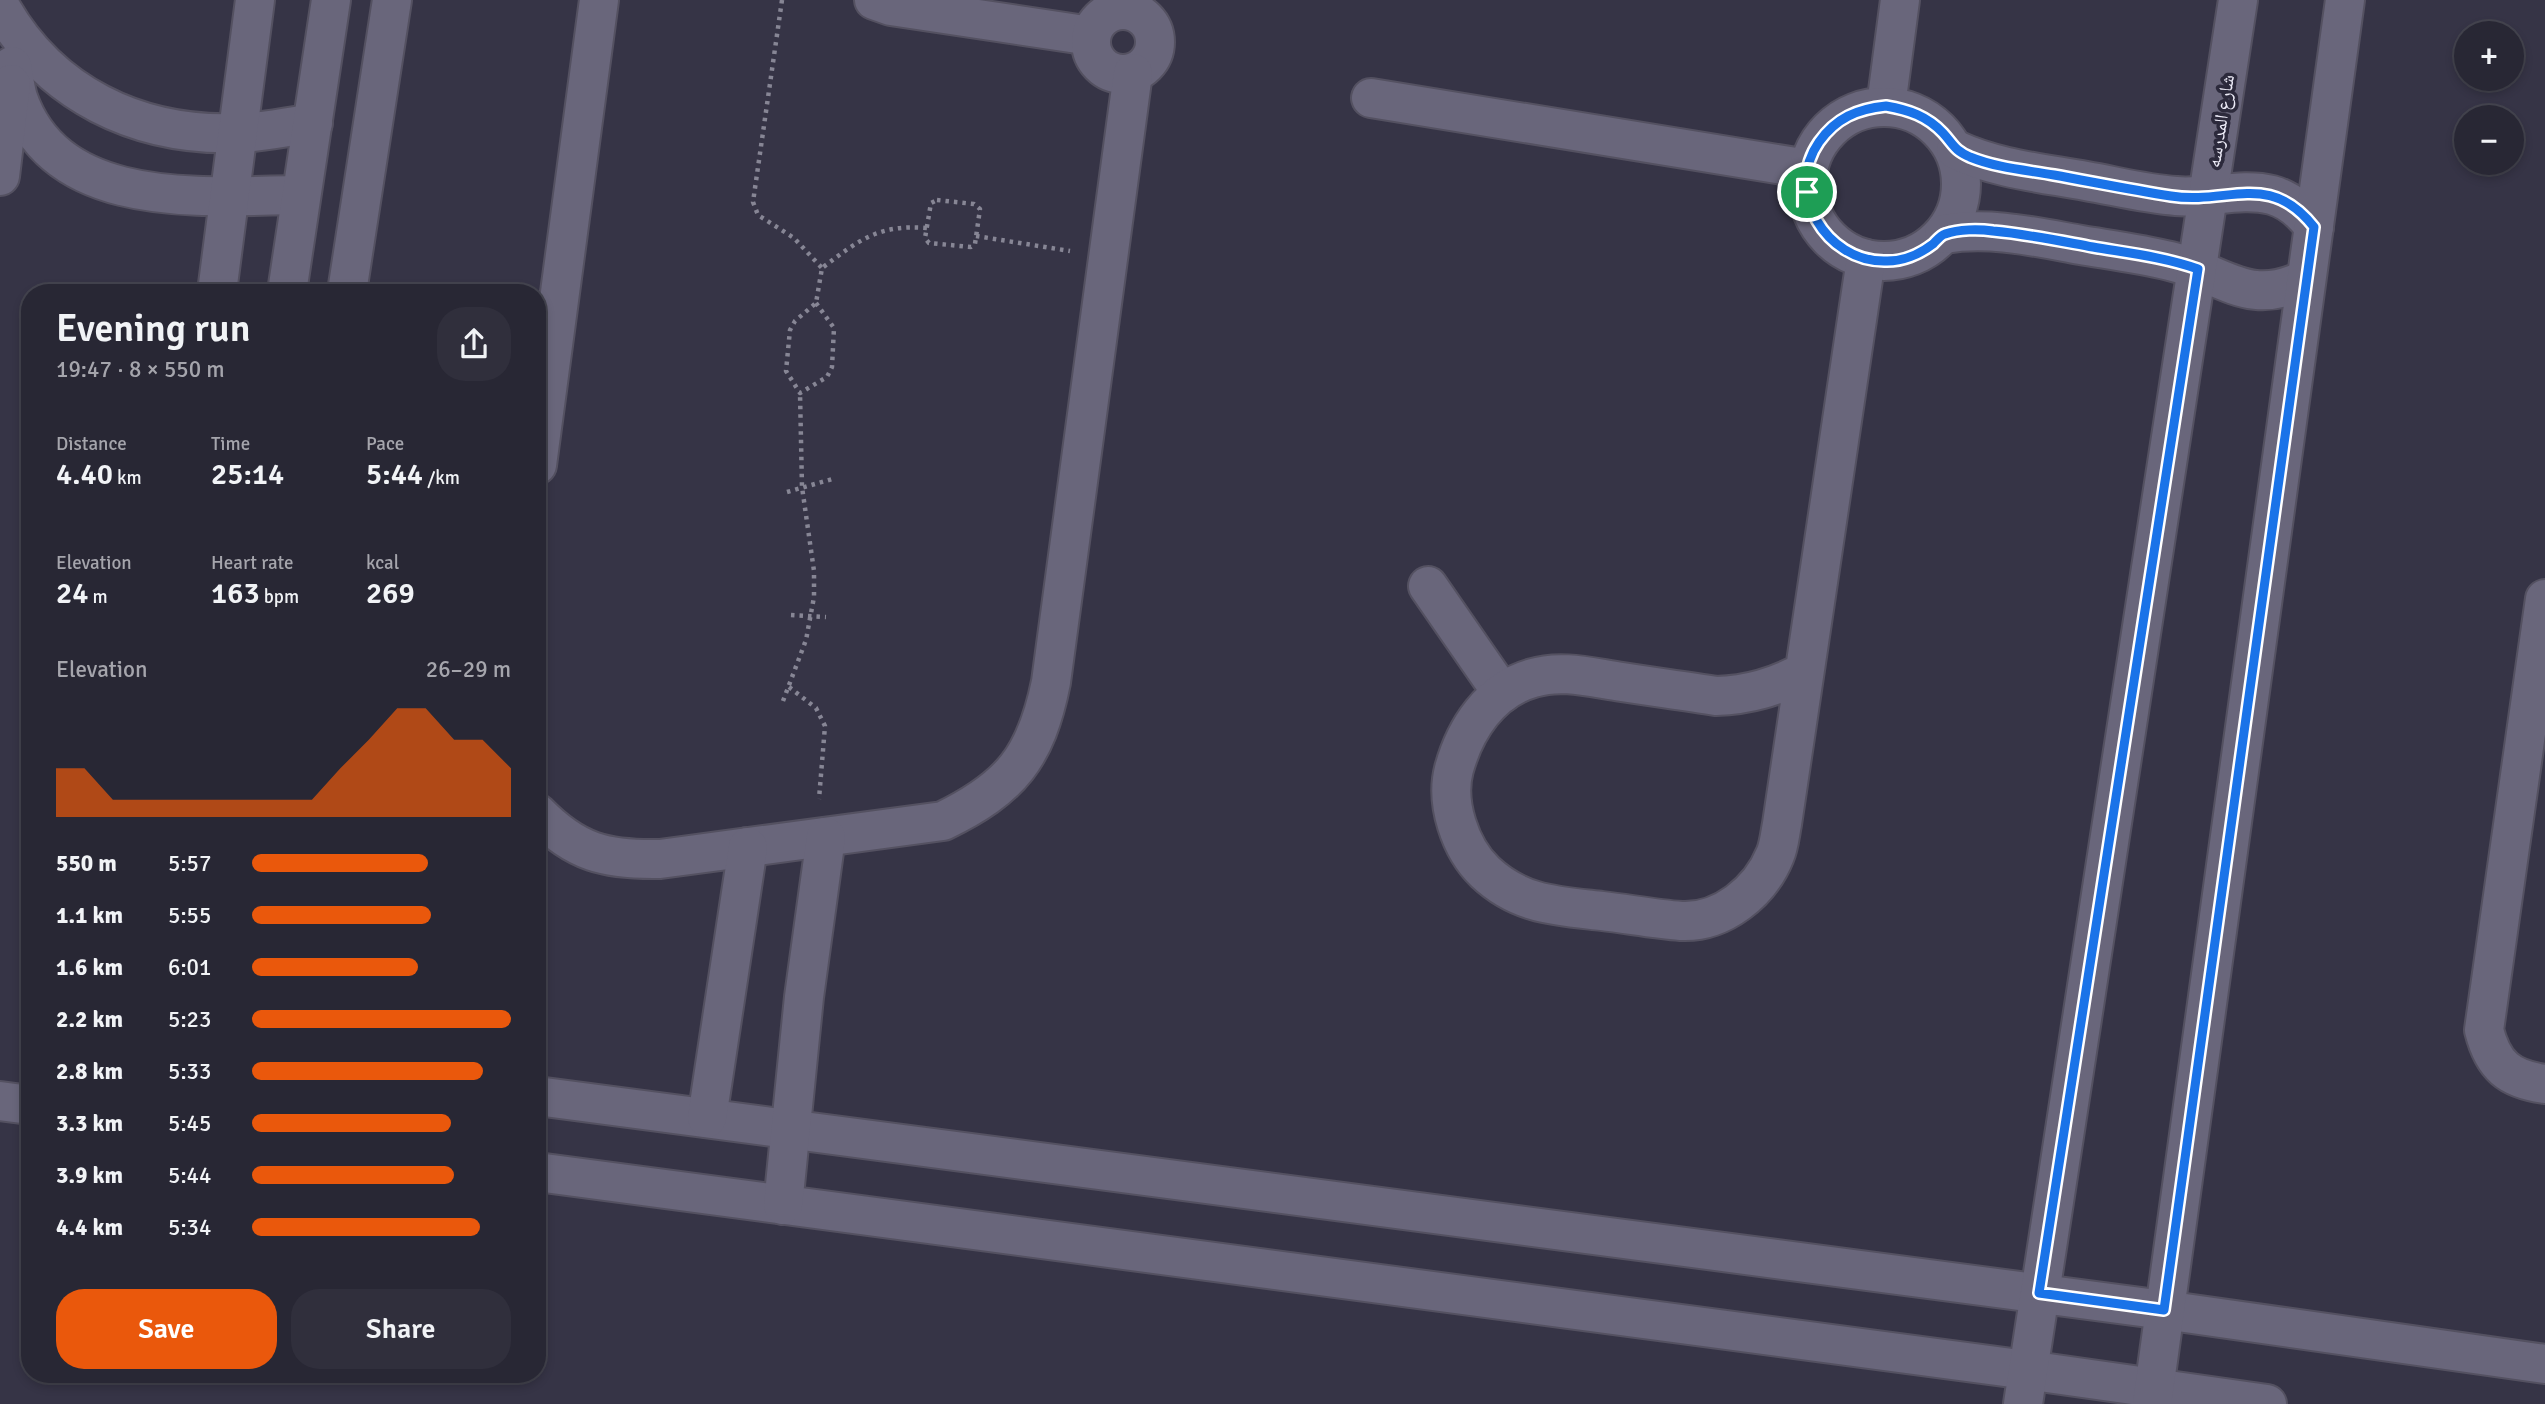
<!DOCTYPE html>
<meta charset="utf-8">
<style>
body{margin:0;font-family:Signika,"Noto Naskh Arabic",sans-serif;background:#302f3c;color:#f1f3f6;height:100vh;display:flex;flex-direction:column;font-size:26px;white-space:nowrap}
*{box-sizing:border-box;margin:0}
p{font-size:23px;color:#a5a5ac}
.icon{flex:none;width:38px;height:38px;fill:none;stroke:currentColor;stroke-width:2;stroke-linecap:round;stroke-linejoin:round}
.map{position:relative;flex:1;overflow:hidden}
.side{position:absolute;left:21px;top:284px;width:525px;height:1099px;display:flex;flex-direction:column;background:#282734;border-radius:28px;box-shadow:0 4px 10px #0003,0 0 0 2px #44444f}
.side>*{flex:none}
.buttons{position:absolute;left:2454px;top:21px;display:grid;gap:14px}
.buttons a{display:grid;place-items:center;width:70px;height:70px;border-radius:50%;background:#282734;box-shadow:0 4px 10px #0003,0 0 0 2px #44444f;font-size:35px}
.pin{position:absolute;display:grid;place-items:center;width:60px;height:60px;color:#fff;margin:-30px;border:4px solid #fff;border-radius:50%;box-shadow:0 2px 7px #0007}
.round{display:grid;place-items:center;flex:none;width:74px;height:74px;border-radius:28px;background:#302f3c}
.headline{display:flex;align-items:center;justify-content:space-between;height:119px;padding:0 35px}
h1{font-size:38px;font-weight:600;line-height:52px}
.stats{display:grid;grid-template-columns:repeat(3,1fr);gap:10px;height:119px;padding:7px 35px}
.stats div{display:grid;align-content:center}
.stats b{font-size:30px;font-weight:600}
.stats small{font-size:19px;font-weight:400}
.stats p{font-size:19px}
.chart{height:196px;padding:14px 35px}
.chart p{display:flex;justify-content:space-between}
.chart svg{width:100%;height:126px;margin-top:7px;fill:#ea580c;opacity:.7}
.button{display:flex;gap:14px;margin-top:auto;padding:14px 35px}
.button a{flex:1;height:80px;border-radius:28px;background:#ea580c;color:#fff;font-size:28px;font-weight:600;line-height:80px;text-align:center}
.button a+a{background:#302f3c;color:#f1f3f6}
ul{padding:0 35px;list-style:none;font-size:23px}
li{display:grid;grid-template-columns:112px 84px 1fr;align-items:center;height:52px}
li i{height:18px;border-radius:9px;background:#ea580c}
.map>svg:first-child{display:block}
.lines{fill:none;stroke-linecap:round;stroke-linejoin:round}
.minor-casing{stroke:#545161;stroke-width:42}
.path{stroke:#878695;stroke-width:4.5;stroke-dasharray:3.5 5;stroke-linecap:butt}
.minor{stroke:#69667b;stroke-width:38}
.route-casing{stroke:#fff;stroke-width:14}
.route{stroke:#1a73e8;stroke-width:9}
.labels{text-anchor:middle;stroke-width:7;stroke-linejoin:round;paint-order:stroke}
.street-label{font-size:19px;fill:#edecf8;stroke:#2c2a3c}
</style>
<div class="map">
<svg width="2545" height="1404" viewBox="0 0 2545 1404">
<rect width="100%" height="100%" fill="#363446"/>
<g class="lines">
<g class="minor-casing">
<g id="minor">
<path d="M874 0 891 6 1091 36"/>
<path d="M0 6C49 94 138 137 238 133 264 132 288 127 313 123"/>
<circle cx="1123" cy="42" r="32"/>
<path d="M12 66C14 76 15 88 18 98 57 212 205 196 300 195"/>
<path d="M1371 98 1808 169"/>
<path d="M1886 106 1900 0"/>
<circle cx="1884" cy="184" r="77"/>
<path d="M1956 150C1997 169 2042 173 2086 181 2115 186 2146 194 2176 196 2207 199 2241 187 2272 195 2290 200 2303 212 2314 227"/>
<path d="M0 176 11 84"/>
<path d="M1944 234C1990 226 2036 237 2081 245 2111 250 2141 254 2170 261 2225 274 2247 308 2306 279"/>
<path d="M217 292 255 0"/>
<path d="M287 292 331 0"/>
<path d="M347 292 392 0"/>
<path d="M537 465 599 0"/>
<path d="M1428 586 1502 693"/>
<path d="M2545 599 2484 1030C2493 1066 2509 1079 2545 1084"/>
<path d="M1804 672C1775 687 1749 695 1716 696 1685 691 1654 687 1622 682 1593 678 1562 669 1533 678 1490 690 1465 729 1454 769 1445 803 1460 848 1485 872 1520 905 1557 906 1602 911 1628 914 1655 919 1681 921 1722 923 1760 892 1775 855 1779 846 1780 834 1782 824L1866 259"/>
<path d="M537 813C576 853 606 860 660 859L943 821C1011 788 1036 757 1051 682L1133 73"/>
<path d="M537 1096 2164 1310 2545 1364"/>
<path d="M0 1101 30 1105"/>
<path d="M707 1118 748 847"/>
<path d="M537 1172 2027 1370 2267 1404"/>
<path d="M783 1205 804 997 826 837"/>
<path d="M2023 1404 2238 0"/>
<path d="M2152 1404 2345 0"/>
</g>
</g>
<g class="path">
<path d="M782 0 753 202 758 215 794 238 822 268"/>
<path d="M937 200 974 204 980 209 975 244 971 247 929 243 925 238 931 203Z"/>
<path d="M976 236 1070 251"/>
<path d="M816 303 834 328 832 367 827 377 800 393 786 371 790 330 795 321 816 303 822 268C859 240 879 224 927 228"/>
<path d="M787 492 836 478"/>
<path d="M791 615 826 617"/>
<path d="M789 687 816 708 825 726 819 799"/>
<path d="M783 701 806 640 814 597V571L802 487 800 393"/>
</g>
<use href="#minor" class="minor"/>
</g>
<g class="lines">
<g class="route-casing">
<path id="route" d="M1886 106C1909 110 1927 116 1943 133 1954 145 1954 150 1970 157 1997 168 2026 170 2054 175 2093 182 2132 190 2171 196 2229 205 2269 170 2314 227L2164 1310 2039 1293 2198 269C2164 257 2128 253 2093 247 2060 241 2027 234 1993 231 1979 229 1959 229 1945 234 1941 235 1937 240 1933 244 1920 254 1902 262 1884 261 1826 261 1784 192 1819 142 1836 118 1857 109 1886 106Z"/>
</g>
<use href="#route" class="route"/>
</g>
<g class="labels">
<g class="street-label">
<text transform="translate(2220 121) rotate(-81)" y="7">شارع المدرسه</text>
</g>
</g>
</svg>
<div class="buttons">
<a>+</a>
<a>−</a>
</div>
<div class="pin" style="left:1807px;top:192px;background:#1e9e55"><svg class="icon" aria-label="arrive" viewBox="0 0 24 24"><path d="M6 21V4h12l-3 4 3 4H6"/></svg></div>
<section class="side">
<div class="headline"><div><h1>Evening run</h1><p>19:47 · 8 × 550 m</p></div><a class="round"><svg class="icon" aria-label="share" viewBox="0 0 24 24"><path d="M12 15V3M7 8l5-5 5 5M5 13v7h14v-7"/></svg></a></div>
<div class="stats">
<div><p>Distance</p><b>4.40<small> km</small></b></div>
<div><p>Time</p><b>25:14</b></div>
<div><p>Pace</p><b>5:44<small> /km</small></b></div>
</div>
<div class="stats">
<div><p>Elevation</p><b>24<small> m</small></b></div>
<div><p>Heart rate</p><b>163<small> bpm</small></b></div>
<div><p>kcal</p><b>269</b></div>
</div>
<div class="chart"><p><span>Elevation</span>26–29 m</p>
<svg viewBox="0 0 160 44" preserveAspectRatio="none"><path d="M0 44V27L10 27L20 38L30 38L40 38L50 38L60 38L70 38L80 38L90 38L100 27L110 17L120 6L130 6L140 17L150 17L160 27V44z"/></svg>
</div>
<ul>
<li><b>550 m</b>5:57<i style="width:68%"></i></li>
<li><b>1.1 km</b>5:55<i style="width:69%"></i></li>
<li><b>1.6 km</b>6:01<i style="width:64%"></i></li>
<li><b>2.2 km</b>5:23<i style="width:100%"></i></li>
<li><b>2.8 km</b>5:33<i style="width:89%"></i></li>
<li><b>3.3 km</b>5:45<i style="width:77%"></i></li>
<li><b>3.9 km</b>5:44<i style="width:78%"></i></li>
<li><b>4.4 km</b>5:34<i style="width:88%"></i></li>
</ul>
<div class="button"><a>Save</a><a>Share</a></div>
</section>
</div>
